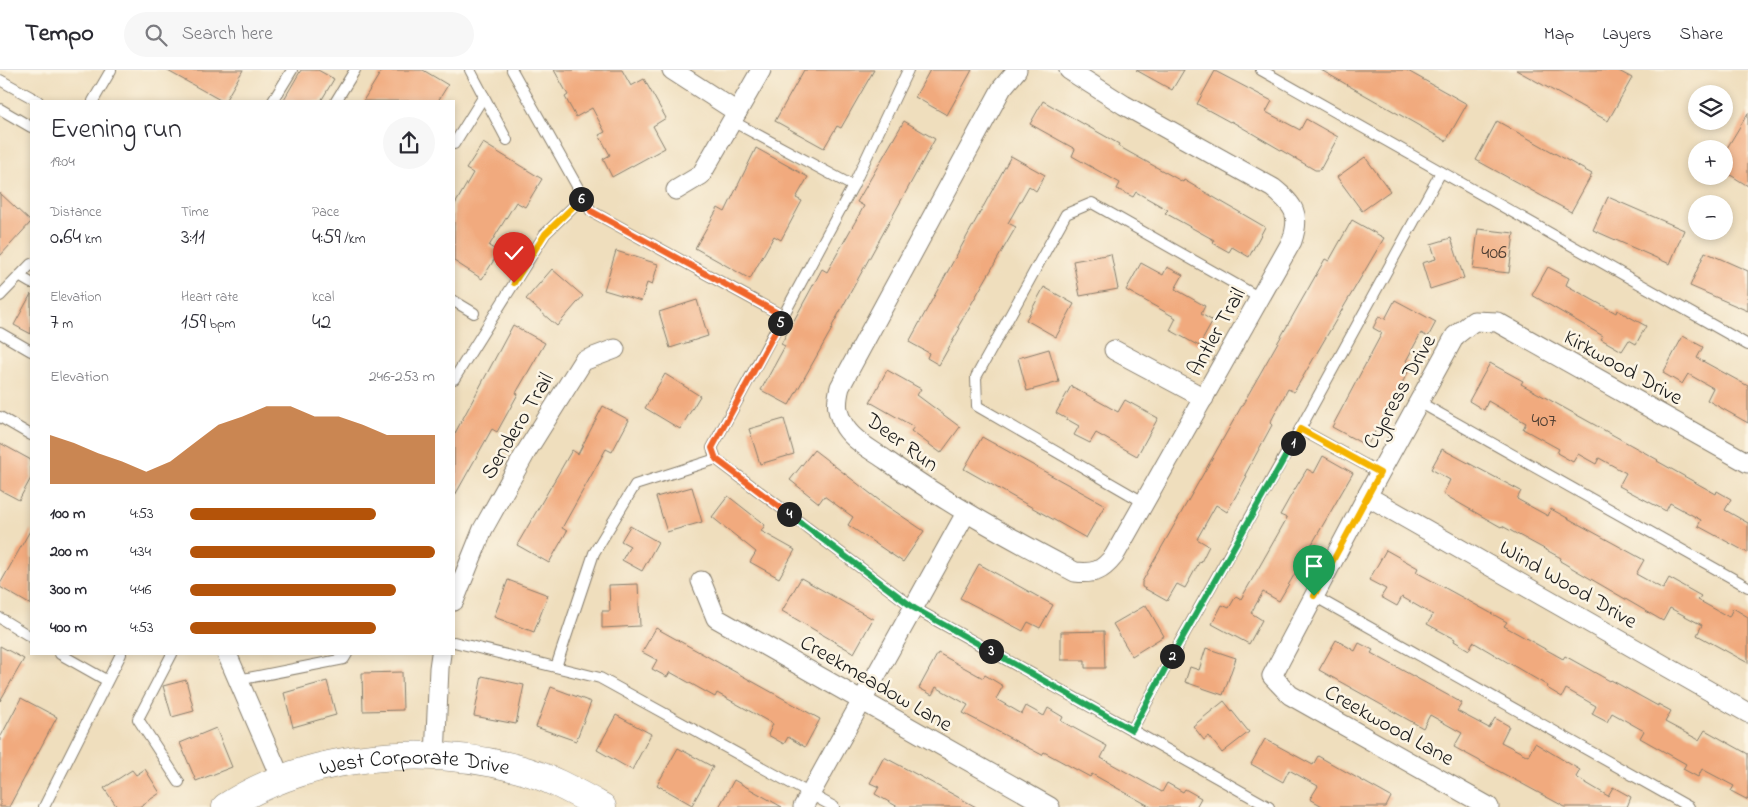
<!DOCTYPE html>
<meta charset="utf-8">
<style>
body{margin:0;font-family:"Indie Flower",sans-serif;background:#f7f7f7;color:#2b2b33;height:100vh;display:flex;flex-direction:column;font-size:19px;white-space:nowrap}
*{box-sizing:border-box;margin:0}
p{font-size:16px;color:#7c7c81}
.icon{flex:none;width:28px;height:28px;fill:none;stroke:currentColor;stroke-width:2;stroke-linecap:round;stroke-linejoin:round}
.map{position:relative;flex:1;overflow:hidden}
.panel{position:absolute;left:30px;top:30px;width:425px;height:555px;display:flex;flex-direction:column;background:#fff;border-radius:0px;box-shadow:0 2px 8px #0003}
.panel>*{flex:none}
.controls{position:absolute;left:1688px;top:15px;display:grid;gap:10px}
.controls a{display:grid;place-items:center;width:45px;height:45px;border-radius:50%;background:#fff;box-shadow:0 2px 8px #0003;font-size:25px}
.pin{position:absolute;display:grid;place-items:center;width:42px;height:42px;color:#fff;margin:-51px -21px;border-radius:50% 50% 50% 0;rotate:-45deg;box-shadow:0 0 5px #0007}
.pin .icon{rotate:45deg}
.km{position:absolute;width:25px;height:25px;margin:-12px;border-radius:50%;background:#222;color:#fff;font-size:14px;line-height:25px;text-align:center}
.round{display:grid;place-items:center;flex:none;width:52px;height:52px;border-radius:26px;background:#f7f7f7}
.summary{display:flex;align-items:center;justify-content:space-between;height:85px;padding:0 20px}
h1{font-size:28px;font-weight:600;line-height:38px}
.metrics{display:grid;grid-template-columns:repeat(3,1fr);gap:8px;height:85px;padding:5px 20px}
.metrics div{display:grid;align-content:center}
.metrics b{font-size:21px;font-weight:600}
.metrics small{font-size:14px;font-weight:400}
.metrics p{font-size:14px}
.chart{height:140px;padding:10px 20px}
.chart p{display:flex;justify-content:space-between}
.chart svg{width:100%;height:90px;margin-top:5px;fill:#b45309;opacity:.7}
ul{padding:0 20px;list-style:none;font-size:16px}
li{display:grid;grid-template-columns:80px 60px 1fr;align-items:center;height:38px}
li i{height:12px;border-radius:6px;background:#b45309}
header{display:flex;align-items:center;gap:30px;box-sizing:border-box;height:70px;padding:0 25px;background:#fff;border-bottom:1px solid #e1e1e2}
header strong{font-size:24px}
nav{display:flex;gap:28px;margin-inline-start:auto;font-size:18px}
.search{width:350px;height:45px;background:#f7f7f7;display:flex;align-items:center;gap:12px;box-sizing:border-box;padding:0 18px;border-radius:28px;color:#7c7c81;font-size:19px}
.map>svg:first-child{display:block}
.building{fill:#f1aa7e}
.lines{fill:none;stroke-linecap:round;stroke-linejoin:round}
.lane-casing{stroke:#867d6c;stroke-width:12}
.street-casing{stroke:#867d6c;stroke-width:21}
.secondary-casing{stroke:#867d6c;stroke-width:29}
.lane{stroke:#fff;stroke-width:10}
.street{stroke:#fff;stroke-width:19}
.secondary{stroke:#fff;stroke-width:28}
.split-1-casing{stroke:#fff;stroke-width:10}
.split-2-casing{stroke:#fff;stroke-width:10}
.split-3-casing{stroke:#fff;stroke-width:10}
.split-4-casing{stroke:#fff;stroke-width:10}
.split-5-casing{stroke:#fff;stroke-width:10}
.split-6-casing{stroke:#fff;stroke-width:10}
.split-7-casing{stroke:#fff;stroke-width:10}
.split-1{stroke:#f5b400;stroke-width:6}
.split-2{stroke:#22a559;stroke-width:6}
.split-3{stroke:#22a559;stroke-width:6}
.split-4{stroke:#22a559;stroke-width:6}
.split-5{stroke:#f0652b;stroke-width:6}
.split-6{stroke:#f0652b;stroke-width:6}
.split-7{stroke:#f5b400;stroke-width:6}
.labels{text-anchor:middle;stroke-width:5;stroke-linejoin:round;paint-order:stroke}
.number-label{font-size:20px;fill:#514034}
.street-label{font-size:22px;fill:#1c1c1c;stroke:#fcf5e5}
</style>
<header>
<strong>Tempo</strong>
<div class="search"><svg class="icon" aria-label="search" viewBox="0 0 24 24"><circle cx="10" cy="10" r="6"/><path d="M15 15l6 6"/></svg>Search here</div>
<nav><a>Map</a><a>Layers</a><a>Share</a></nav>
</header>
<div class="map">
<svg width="1748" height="737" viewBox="0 0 1748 737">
<rect width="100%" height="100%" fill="#fcf5e5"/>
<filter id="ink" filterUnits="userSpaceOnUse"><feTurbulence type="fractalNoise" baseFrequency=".02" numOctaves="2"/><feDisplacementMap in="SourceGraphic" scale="10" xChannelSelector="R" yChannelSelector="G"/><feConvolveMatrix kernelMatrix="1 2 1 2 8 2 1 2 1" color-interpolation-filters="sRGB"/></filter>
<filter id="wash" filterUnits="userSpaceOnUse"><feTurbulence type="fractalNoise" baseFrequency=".0096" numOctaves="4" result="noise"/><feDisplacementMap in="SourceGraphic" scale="20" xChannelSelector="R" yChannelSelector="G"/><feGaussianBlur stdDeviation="1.12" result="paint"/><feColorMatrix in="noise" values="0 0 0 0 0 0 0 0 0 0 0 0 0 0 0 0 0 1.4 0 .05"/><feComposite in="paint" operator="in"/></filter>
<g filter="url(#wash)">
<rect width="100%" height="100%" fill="#efdebd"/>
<g id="blocks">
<g class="building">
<path d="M166 0H243L225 31H222Z"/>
<path d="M301 0H318L334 9 321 31H283Z"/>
<path d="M382 0H423L448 15 438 31H363Z"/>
<path d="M554 0H622L631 16 644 9 666 48 653 56 665 78 612 107 603 89 610 85 599 65 605 62 592 38 576 47 565 27 568 25Z"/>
<path d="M804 0H874L841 58 837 56 824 78 775 51Z"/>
<path d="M930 0H972L947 45 915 27Z"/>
<path d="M1136 0H1184L1172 20Z"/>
<path d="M1321 0H1406L1467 34 1446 71Z"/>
<path d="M1516 0H1617L1632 8 1608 51Z"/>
<path d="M1215 1 1272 31 1266 42 1300 60 1306 49 1338 67 1320 100H1315L1231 51 1230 52 1197 34Z"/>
<path d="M1043 31 1119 74 1118 76 1183 112 1184 110 1265 157 1249 187 1232 177 1229 182 1213 173 1214 170 1165 143 1168 140 1136 122 1133 127 1117 119 1120 113 1072 86 1075 79 1030 54Z"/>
<path d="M1748 43V116L1724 101V83Z"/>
<path d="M904 51 935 69 832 256 833 257 789 335 761 320 785 276 781 274 822 199 827 202 864 136 857 132Z"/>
<path d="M1497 51 1592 104 1571 142 1476 90Z"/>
<path d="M483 73 542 109 525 137 516 132 489 176 499 182 482 209 454 191V136L473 103 466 99Z"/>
<path d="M756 78 808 107 796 128 802 131 781 170 774 166 750 209 695 178 718 138 725 142Z"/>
<path d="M1011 86 1045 105 1036 121 1029 116 1008 153 1016 157 958 257 960 258 939 295 927 288 929 283 909 272Z"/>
<path d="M1365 87 1390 121 1362 141 1337 107Z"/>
<path d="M0 123 31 152 0 186Z"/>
<path d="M1608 127 1684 160 1670 194 1593 160Z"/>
<path d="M1352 150 1384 168 1294 322 1288 319 1270 353 1272 355 1245 405 1247 406 1227 442 1216 435 1197 469 1209 476 1201 492 1200 491 1185 518 1177 514 1167 531 1142 517V512L1325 189 1329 191Z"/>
<path d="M1478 159 1514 163 1509 203 1473 199Z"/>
<path d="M1451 168 1464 208 1430 219 1422 193 1436 189 1431 174Z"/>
<path d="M616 181 658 194 652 215 647 213 641 231 604 220Z"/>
<path d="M1705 182 1748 201V241L1690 216Z"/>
<path d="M1111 184 1118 219 1080 226 1073 191Z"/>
<path d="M1141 193 1163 205 1167 197 1183 205 1175 219 1205 236 1201 244 1213 251 1199 276 1170 260 1176 248 1126 220Z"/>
<path d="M1548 197 1569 208 1566 215 1616 243 1617 240 1646 256 1636 274 1629 270 1622 281 1601 269 1603 266 1532 225Z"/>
<path d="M552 199 583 226 557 256 526 229Z"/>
<path d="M1044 217 1074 234 1056 267 1026 250Z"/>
<path d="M31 224V264L14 255Z"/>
<path d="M697 230 708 266 670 278 659 242Z"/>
<path d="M1395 230 1436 252 1428 267 1421 263 1406 291 1412 295 1367 376 1332 357 1382 263 1373 258 1379 246 1385 249Z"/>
<path d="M513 255 545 273 516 323 518 324 497 362 492 359 454 427V365Z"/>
<path d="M1683 266 1703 277 1697 288 1748 316V353L1707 330 1713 318 1688 304 1682 314 1663 303Z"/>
<path d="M1049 279 1059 312 1027 321 1018 288Z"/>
<path d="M1490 293 1523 311 1521 314 1658 390 1657 391 1716 424 1717 421 1731 429 1725 440 1748 453V483L1698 456 1701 450 1670 433 1666 441 1619 416 1626 403 1599 388 1596 394 1578 384 1573 392 1557 383 1559 379 1523 359 1526 353 1488 331 1484 340 1469 331Z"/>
<path d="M887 300 921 319 917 325 960 357 941 383 911 361 914 357 870 332Z"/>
<path d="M665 304 700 326 680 359 645 338Z"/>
<path d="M1071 316 1118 342 1125 330 1158 348 1137 386 1096 363 1090 373 1074 365 1079 356 1056 343Z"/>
<path d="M603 336 629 350 612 382 606 379 562 458 567 461 549 493 517 475 572 380 578 384Z"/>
<path d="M784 349 794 384 760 394 749 359Z"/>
<path d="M982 367 1105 435 1086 468 964 399Z"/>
<path d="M0 373 31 390V408L19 430 0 420Z"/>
<path d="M1442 379 1521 421 1517 429 1548 446 1551 439 1644 490 1636 504 1663 519 1669 508 1701 526 1698 530 1729 547 1733 538 1748 547V593L1697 565 1702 555 1670 538 1663 551 1560 491 1561 488 1502 456 1501 457 1443 424 1450 410 1431 399Z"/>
<path d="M814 380 884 434 924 461 903 492 848 455 853 447 824 426 819 433 790 410Z"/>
<path d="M1323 386 1353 403 1279 531 1263 522 1251 543 1262 550 1249 574 1212 554 1222 535 1229 538 1236 526 1241 529 1287 448 1280 445 1289 429 1307 399 1314 403Z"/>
<path d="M692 417 702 452 667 462 656 427Z"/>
<path d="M728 426 765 455 761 461 795 480 779 508 750 492 756 482 712 447Z"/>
<path d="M630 456 658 472 642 501 622 490 630 476 621 471Z"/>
<path d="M31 459V535L0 517V514Z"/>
<path d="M1386 480 1418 498 1416 502 1507 552 1504 556 1563 589 1565 586 1610 611 1611 610 1658 636V634L1671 641 1665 652 1699 670 1705 660 1748 684V730L1731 721 1734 716 1702 699 1698 707 1683 699 1686 694 1640 668 1644 661 1612 643 1607 652 1592 644 1596 636 1566 619 1562 627 1547 618 1548 616 1473 572 1469 580 1454 571 1455 569 1427 554 1433 545 1402 527 1397 536 1381 527 1386 519 1369 510Z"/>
<path d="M979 494 1053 535 1040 558 1028 552 1023 561 960 528Z"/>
<path d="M801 508 873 549 854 583 782 541Z"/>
<path d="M508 510 548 525 534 562 494 547Z"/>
<path d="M638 514 640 556 602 558V541H610L609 515Z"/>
<path d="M1146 535 1164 566 1132 586 1113 554Z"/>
<path d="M656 558 820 649 805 677 788 667 784 674 768 665 773 654 717 623 715 627 670 602 667 607 652 599 657 590 642 582Z"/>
<path d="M1104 561 1105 598H1085V590H1061V562Z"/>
<path d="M1336 570 1355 581 1359 573 1373 580 1371 583 1462 633 1457 641 1489 658 1495 648 1509 656 1501 672 1528 686 1535 673 1580 700 1576 707 1608 726 1613 717 1631 727 1627 737H1565L1454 677 1462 663 1430 645 1423 658 1319 600Z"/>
<path d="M0 576 24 589 0 631Z"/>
<path d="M1206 578 1236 588 1223 625 1185 612 1190 597 1199 600Z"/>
<path d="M938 583 983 608 985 605 1003 616 996 629 1022 644 1026 636 1044 646 1048 638 1063 647 1061 651 1107 676 1101 688 1162 722 1167 713 1183 722 1185 719 1201 728 1196 737H1151L1092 704 1090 707 1044 682 1042 685 963 643 968 635 936 617 932 625 919 618Z"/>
<path d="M402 602 403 640 363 641 362 603Z"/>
<path d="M482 606 524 615 516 654 474 646Z"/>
<path d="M186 610 194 641 172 647 163 616Z"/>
<path d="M327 611 336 645 293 657 284 623Z"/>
<path d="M551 617 591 632 576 671 536 657Z"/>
<path d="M21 628 57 647 9 737H0V668Z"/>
<path d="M1224 631 1249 662 1222 683 1209 666 1204 670 1193 656Z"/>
<path d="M616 645 651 664 632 700 597 680Z"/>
<path d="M216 658 232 697 196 711 180 673Z"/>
<path d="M1265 669 1313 695 1318 686 1391 727 1386 737H1324L1310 729 1318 716 1289 700 1283 712 1251 694Z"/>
<path d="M678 678 713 697 692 735 657 715Z"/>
<path d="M884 687 925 709 976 737H898L875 724 879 717 870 713Z"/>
<path d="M145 699 160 723 139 737H117L104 718 132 700 136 705Z"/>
<path d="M734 710 782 737H719Z"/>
</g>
</g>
</g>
<g filter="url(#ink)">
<use href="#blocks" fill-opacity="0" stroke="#867d6c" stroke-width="1"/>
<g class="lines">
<g class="lane-casing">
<g id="lane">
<path d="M470 0 507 70"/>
<path d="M512 0 591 141 783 246"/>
<path d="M1261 0 1748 275"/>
<path d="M0 10 38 31"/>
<path d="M93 31 111 0"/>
<path d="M273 31 292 0"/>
<path d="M336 31 355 0"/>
<path d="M0 39 31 57"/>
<path d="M732 51 853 116"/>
<path d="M454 74 484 26"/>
<path d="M19 206 31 213"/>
<path d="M0 226 31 194"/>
<path d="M454 231 474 243"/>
<path d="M0 263 31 281"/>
<path d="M454 309 545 164 583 127"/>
<path d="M1419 332 1748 517"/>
<path d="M0 347 31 365"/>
<path d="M1300 359 1380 403"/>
<path d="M716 389 712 378 853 116 908 0"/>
<path d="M1145 433 977 336 976 307 1066 144 1092 133 1260 228"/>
<path d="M1314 526 1689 737"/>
<path d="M0 548 31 567"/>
<path d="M454 572 600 608 834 737"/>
<path d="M60 584 106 610"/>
<path d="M172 584 138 649 179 712"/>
<path d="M556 597 594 483 635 415 716 389 914 538 1132 660 1177 577 1300 359 1441 102"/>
<path d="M238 610 344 589 347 584"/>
<path d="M1132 660 1269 737"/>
<path d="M44 737 121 584"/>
</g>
</g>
<g class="street-casing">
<g id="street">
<path d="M672 0 737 42"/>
<path d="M1017 0 1002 18 840 317C836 333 836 342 845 357 854 371 873 381 886 390 946 433 1010 468 1075 502 1095 504 1102 501 1114 486L1292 171C1301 144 1294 135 1273 118L1124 35 1069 0"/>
<path d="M676 120 701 105 761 0"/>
<path d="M1114 280 1204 328"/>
<path d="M1367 426 1748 643"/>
<path d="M701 511 716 548 1050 737"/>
<path d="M454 531 483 459 526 382 583 291 615 279"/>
<path d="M227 584 281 709"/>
<path d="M435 687 439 598 441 584"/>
<path d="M803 737 966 443"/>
<path d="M1489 737 1290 625 1272 606 1367 426 1455 266 1474 251 1497 252 1748 393"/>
</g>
</g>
<g class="secondary-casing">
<g id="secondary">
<path id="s1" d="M226 737C309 683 425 674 519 699 549 707 575 722 602 737"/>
</g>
</g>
<use href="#lane" class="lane"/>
<use href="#street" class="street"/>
<use href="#secondary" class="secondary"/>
</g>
</g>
<g class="lines" filter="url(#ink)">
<g class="split-1-casing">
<path id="split-1" d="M1293 373 1300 359 1380 403 1314 526"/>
</g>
<g class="split-2-casing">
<path id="split-2" d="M1172 586 1293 373"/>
</g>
<g class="split-3-casing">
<path id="split-3" d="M991 581 1132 660 1172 586"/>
</g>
<g class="split-4-casing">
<path id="split-4" d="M789 444 914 538 991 581"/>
</g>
<g class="split-5-casing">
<path id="split-5" d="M780 253 712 378 716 389 789 444"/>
</g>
<g class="split-6-casing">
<path id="split-6" d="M581 129 583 127 591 141 783 246 780 253"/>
</g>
<g class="split-7-casing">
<path id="split-7" d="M514 213 545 164 581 129"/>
</g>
<use href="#split-1" class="split-1"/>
<use href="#split-2" class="split-2"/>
<use href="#split-3" class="split-3"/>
<use href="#split-4" class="split-4"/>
<use href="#split-5" class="split-5"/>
<use href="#split-6" class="split-6"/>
<use href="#split-7" class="split-7"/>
</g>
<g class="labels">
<g class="number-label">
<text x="1494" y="188">406</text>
<text x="1544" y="356">407</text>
</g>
<g class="street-label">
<text transform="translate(1215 261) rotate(-61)" y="8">Antler Trail</text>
<text transform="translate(1624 296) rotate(29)" y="8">Kirkwood Drive</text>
<text transform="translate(1398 321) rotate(-61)" y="8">Cypress Drive</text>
<text transform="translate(516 355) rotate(-59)" y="8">Sendero Trail</text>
<text transform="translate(903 371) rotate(36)" y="8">Deer Run</text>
<text transform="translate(1569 513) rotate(30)" y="8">Wind Wood Drive</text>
<text transform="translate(877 612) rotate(30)" y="8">Creekmeadow Lane</text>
<text transform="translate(1390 654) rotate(29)" y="8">Creekwood Lane</text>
<text dy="8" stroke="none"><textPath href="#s1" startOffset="198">West Corporate Drive</textPath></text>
</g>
</g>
</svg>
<div class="controls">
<a><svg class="icon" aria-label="layers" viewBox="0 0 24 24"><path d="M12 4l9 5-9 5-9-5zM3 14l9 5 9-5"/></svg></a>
<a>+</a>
<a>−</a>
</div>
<div class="pin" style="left:1314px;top:526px;background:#1e9e55"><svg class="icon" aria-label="arrive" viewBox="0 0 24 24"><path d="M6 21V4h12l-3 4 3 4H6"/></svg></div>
<div class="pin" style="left:514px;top:213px;background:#d93025"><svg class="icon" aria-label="check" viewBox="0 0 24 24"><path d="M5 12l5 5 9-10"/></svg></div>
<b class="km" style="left:1293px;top:373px">1</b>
<b class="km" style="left:1172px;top:586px">2</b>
<b class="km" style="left:991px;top:581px">3</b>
<b class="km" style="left:789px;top:444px">4</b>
<b class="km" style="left:780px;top:253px">5</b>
<b class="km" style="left:581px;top:129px">6</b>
<section class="panel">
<div class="summary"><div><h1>Evening run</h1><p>19:04</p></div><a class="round"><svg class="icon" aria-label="share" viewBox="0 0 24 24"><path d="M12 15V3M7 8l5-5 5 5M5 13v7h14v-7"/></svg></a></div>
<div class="metrics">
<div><p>Distance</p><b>0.64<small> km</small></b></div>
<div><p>Time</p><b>3:11</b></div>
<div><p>Pace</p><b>4:59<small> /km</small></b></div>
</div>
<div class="metrics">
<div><p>Elevation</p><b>7<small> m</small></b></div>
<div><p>Heart rate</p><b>159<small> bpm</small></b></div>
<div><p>kcal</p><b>42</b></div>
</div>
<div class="chart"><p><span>Elevation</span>246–253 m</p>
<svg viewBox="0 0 160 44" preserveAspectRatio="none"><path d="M0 44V20L10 24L20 29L30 33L40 38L50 33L60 24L70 15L80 11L90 6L100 6L110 11L120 11L130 15L140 20L150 20L160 20V44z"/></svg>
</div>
<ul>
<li><b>100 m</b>4:53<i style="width:76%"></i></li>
<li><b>200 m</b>4:34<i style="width:100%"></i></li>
<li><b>300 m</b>4:46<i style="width:84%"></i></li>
<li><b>400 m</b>4:53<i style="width:76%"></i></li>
</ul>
</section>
</div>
